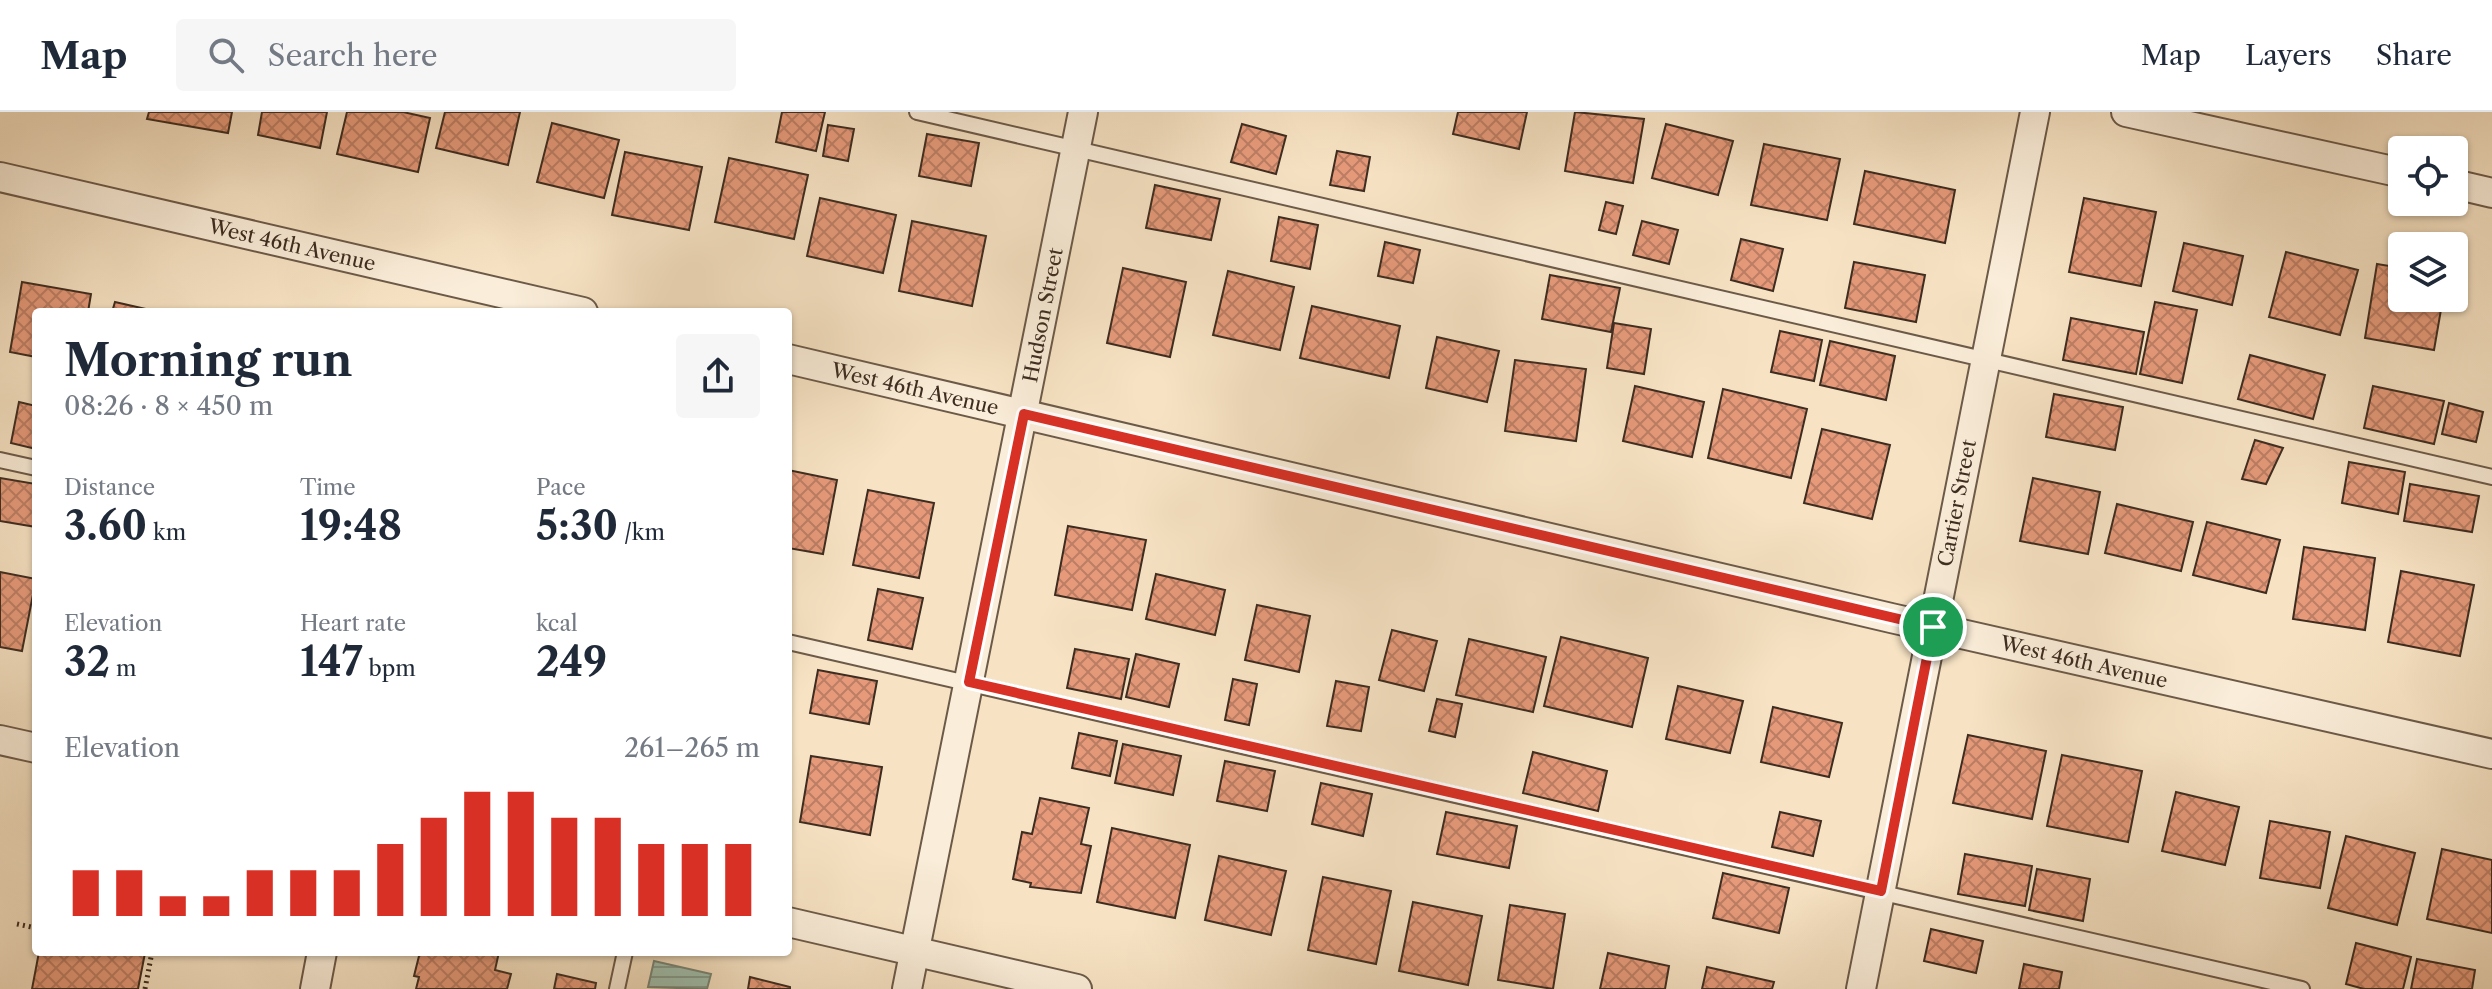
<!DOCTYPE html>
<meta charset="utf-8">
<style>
body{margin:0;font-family:"Libre Caslon Text",serif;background:#f6f6f7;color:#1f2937;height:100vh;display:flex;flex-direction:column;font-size:30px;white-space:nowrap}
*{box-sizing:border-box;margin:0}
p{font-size:26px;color:#747a83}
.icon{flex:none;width:44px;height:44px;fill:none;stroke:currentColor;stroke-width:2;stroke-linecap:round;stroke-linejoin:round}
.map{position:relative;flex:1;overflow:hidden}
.sheet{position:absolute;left:32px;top:196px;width:760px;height:648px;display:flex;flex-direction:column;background:#fff;border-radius:8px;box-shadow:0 2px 6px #0004}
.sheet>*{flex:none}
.buttons{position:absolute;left:2388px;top:24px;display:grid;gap:16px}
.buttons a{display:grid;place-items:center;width:80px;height:80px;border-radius:8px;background:#fff;box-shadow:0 2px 6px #0004;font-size:40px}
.pin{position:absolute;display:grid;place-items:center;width:68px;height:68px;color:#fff;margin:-34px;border:4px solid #fff;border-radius:50%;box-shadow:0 2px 8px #0007}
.round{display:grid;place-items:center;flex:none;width:84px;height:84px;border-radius:8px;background:#f6f6f7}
.summary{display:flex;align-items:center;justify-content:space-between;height:136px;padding:0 32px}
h1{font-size:44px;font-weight:700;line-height:60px}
.metrics{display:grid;grid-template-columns:repeat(3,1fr);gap:12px;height:136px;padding:8px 32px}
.metrics div{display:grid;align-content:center}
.metrics b{font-size:40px;font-weight:700}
.metrics small{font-size:22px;font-weight:400}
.metrics p{font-size:22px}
.chart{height:224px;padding:16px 32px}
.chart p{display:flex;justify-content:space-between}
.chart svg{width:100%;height:144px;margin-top:8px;stroke:#d93025;stroke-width:6}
header{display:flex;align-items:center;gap:48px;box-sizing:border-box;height:112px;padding:0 40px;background:#fff;border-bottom:2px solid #e0e1e3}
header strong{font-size:38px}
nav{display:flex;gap:44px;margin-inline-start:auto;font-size:28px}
.search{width:560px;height:72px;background:#f6f6f7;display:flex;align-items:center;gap:20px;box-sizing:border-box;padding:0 28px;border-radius:8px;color:#747a83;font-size:30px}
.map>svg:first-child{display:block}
.water{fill:url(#water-rules);stroke:#778475;stroke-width:2}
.building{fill:url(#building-cross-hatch);stroke:#3d2c20;stroke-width:2}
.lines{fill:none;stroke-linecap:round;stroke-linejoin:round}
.lane-casing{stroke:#6c5a49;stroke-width:18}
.street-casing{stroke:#6c5a49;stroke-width:32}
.path{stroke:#3d2c20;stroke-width:5;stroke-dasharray:2 4;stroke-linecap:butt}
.lane{stroke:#faedd9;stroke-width:14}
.street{stroke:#faedd9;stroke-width:28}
.route-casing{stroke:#fff;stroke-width:16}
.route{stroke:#d93025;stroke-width:10}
.labels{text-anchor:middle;stroke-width:8;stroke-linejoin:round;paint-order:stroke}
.street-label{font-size:20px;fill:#3d2c20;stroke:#faedd9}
</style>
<header>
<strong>Map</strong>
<div class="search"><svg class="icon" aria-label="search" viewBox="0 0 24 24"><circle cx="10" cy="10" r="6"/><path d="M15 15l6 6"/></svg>Search here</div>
<nav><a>Map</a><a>Layers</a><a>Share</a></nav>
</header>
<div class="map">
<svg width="2492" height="877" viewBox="0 0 2492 877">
<defs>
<pattern id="water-rules" width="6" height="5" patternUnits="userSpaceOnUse" patternTransform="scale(2)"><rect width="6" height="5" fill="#9ebfae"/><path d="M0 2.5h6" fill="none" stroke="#829b8d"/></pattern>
<pattern id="building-cross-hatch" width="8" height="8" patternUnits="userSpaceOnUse" patternTransform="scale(2)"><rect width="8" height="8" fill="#e69a7a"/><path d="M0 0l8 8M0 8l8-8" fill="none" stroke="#bc7e64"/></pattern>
</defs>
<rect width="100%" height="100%" fill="#f7e3c4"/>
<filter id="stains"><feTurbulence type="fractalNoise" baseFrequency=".0025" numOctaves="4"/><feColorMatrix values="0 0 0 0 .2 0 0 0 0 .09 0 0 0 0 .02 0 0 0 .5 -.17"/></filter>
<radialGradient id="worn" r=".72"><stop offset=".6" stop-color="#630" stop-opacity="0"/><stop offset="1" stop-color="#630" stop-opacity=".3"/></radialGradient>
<path class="water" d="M654 849 711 862 707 877 648 875Z"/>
<g class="building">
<path d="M149 0H232L228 21 147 7Z"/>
<path d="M262 0H327L320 36 258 23Z"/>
<path d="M347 0H403L430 6 418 60 337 42Z"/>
<path d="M445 0H520L508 53 436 36Z"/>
<path d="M782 0H825L816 39 776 30Z"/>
<path d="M1458 0H1527L1519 37 1453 22Z"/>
<path d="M1575 0 1644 7 1633 71 1565 59Z"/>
<path d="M552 11 619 28 604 86 537 70Z"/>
<path d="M1242 12 1286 24 1276 62 1231 50Z"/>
<path d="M1666 12 1733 29 1718 83 1652 66Z"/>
<path d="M828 13 854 17 848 49 823 44Z"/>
<path d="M927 22 979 31 971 74 919 64Z"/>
<path d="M1764 32 1840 47 1827 108 1751 93Z"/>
<path d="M1337 39 1370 45 1364 79 1330 73Z"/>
<path d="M625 40 702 55 689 118 612 103Z"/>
<path d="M729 46 808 63 794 127 715 110Z"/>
<path d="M1865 59 1955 78 1945 131 1854 112Z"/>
<path d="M1155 73 1220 87 1211 128 1146 116Z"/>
<path d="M820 86 896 103 883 161 807 144Z"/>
<path d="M2084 86 2156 100 2141 174 2069 160Z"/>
<path d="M1606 90 1623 94 1616 122 1599 118Z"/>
<path d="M1279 105 1318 113 1310 157 1271 149Z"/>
<path d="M912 109 986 124 972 194 899 179Z"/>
<path d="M1642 109 1678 118 1669 152 1633 143Z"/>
<path d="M1741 127 1783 137 1773 179 1731 168Z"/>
<path d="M1385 130 1420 138 1413 171 1378 164Z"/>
<path d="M2184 131 2243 144 2232 193 2173 179Z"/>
<path d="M2286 140 2358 158 2340 223 2269 205Z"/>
<path d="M1854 150 1925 163 1916 210 1845 196Z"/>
<path d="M2377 152 2402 156V186H2443L2434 238 2365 226Z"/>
<path d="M1123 156 1186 170 1170 245 1107 231Z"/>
<path d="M1228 159 1294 175 1280 238 1213 223Z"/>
<path d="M1550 163 1620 176 1611 220 1542 207Z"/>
<path d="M22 170 91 182 88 200H36V245L10 240Z"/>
<path d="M115 190 159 200H112Z"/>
<path d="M2155 190 2197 198 2182 271 2140 262Z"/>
<path d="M1312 194 1400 214 1389 266 1300 246Z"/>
<path d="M2071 206 2144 220 2136 262 2063 248Z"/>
<path d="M1614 211 1651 217 1644 262 1607 256Z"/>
<path d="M1780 219 1822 228 1814 269 1771 260Z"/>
<path d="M1437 225 1499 239 1487 290 1426 276Z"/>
<path d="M1830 229 1895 244 1886 288 1820 273Z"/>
<path d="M2250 243 2325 263 2313 307 2238 287Z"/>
<path d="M1515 248 1586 257 1576 329 1505 319Z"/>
<path d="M1635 274 1704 290 1692 345 1623 329Z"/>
<path d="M2373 274 2444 289 2434 332 2364 316Z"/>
<path d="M1723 277 1807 297 1791 366 1708 346Z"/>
<path d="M2054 282 2123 295 2115 338 2046 325Z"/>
<path d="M19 290 36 294V337L11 331Z"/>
<path d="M2449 291 2483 300 2476 330 2442 322Z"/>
<path d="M1822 317 1890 333 1872 407 1804 391Z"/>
<path d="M2255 328 2283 336 2266 372 2242 367Z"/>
<path d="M2349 350 2405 360 2398 402 2342 391Z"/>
<path d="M788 358 837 368 823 442 788 436Z"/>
<path d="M0 366 36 372V415L0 409Z"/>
<path d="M2033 366 2100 380 2088 442 2020 429Z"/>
<path d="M2410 372 2479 384 2472 420 2404 409Z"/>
<path d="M868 378 934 391 919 466 853 453Z"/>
<path d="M2117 392 2193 410 2181 459 2105 441Z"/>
<path d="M2207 410 2280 428 2266 481 2193 463Z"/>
<path d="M1068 414 1146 428 1132 498 1055 483Z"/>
<path d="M2304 435 2375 446 2365 518 2293 507Z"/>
<path d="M2401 459 2474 473 2460 544 2388 530Z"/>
<path d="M0 460 36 467 22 539 0 535Z"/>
<path d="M1156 462 1225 478 1215 523 1146 507Z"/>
<path d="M878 477 923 486 912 537 868 528Z"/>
<path d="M1257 493 1310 504 1299 560 1245 548Z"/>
<path d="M1392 518 1437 529 1424 579 1379 568Z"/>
<path d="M1561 525 1648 546 1632 615 1544 594Z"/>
<path d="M1469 527 1546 545 1533 600 1456 583Z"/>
<path d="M1075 537 1129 547 1121 587 1067 576Z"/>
<path d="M1136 542 1179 552 1169 595 1126 585Z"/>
<path d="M818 558 877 569 869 612 810 601Z"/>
<path d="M1233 567 1257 572 1249 613 1225 608Z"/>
<path d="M1336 569 1369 575 1361 619 1327 614Z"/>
<path d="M1678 574 1743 589 1730 641 1666 627Z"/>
<path d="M1437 587 1462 592 1455 625 1429 619Z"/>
<path d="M1773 595 1842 611 1829 665 1761 650Z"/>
<path d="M1079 621 1117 629 1110 664 1072 656Z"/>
<path d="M1968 623 2046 639 2032 707 1953 691Z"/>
<path d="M1123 632 1181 644 1173 683 1115 671Z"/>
<path d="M1533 640 1607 659 1598 699 1523 681Z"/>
<path d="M2062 643 2142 659 2128 730 2047 714Z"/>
<path d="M811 644 882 655 870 723 800 710Z"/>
<path d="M1225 649 1275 659 1267 699 1217 689Z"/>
<path d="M1321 671 1372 682 1363 724 1312 712Z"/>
<path d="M2176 680 2239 695 2225 753 2162 739Z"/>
<path d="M1040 686 1089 696 1081 732 1091 734 1081 781 1030 775 1031 771 1013 767 1022 720 1032 722Z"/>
<path d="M1446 700 1517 714 1509 756 1437 742Z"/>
<path d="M1780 700 1821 709 1813 744 1772 735Z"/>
<path d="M2270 709 2330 720 2320 776 2260 766Z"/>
<path d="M1112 716 1190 733 1175 806 1097 790Z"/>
<path d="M2346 724 2415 741 2397 813 2328 796Z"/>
<path d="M2442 737 2492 748V821L2427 807Z"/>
<path d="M1965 742 2032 754 2025 794 1958 782Z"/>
<path d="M1219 744 1286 759 1271 823 1205 808Z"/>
<path d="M2037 757 2090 767 2083 809 2029 798Z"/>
<path d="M1723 761 1789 776 1779 821 1713 806Z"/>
<path d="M1323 765 1391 779 1376 852 1308 838Z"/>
<path d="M1413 790 1482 804 1468 873 1399 859Z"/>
<path d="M1510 793 1565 802 1553 877 1498 868Z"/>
<path d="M1931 817 1983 829 1976 861 1924 849Z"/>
<path d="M2356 831 2411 845 2403 877H2364L2346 872Z"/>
<path d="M39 840H140L145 841 138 877H32Z"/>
<path d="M420 840H499L495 858 511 862 507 877H416L419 865 414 864Z"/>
<path d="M1608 841 1669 854 1665 877H1600Z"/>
<path d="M2417 847 2475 858 2472 877H2411Z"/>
<path d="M2024 852 2062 860 2059 877H2019Z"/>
<path d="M1707 855 1774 870 1772 877H1702Z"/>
<path d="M557 862 596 871 595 877H554Z"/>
<path d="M750 865 790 875V877H748Z"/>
</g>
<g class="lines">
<g class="lane-casing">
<g id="lane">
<path d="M917 0 2492 365"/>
<path d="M0 348 36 356"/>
<path d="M788 530 2302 877"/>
<path d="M617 877 625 840"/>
</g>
</g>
<g class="street-casing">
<g id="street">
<path d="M2126 0 2402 61"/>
<path d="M0 65 583 200"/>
<path d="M2454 72 2492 81"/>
<path d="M788 247 1891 506 2492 642"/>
<path d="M0 628 36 636"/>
<path d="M788 810 1077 877"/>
<path d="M315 877 322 840"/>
<path d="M907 877 1083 0"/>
<path d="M1861 877 2035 0"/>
</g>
</g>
<g class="path">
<path d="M17 812 36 816"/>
<path d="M145 877 152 840"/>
</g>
<use href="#lane" class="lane"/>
<use href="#street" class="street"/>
</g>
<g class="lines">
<g class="route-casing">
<path id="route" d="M1024 302 1933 515 1881 779 969 570Z"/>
</g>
<use href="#route" class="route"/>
</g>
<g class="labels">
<g class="street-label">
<text transform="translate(292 133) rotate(13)" y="7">West 46th Avenue</text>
<text transform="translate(1043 203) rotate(-79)" y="7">Hudson Street</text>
<text transform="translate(915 277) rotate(13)" y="7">West 46th Avenue</text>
<text transform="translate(1957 391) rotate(-79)" y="7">Cartier Street</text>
<text transform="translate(2084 550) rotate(13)" y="7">West 46th Avenue</text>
</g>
</g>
<rect width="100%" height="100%" filter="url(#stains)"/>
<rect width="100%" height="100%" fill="url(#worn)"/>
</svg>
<div class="buttons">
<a><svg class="icon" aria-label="locate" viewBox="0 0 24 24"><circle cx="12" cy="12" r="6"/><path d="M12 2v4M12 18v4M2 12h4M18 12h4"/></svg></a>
<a><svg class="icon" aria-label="layers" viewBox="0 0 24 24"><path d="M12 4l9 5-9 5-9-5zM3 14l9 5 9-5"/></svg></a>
</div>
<div class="pin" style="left:1933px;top:515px;background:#1e9e55"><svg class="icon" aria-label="arrive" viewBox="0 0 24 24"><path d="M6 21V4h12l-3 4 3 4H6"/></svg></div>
<section class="sheet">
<div class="summary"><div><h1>Morning run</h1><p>08:26 · 8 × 450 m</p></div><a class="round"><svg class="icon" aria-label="share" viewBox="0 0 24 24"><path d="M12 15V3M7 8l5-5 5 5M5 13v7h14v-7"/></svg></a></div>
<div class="metrics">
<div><p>Distance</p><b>3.60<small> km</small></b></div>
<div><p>Time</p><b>19:48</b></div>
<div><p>Pace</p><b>5:30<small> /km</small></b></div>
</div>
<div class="metrics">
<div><p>Elevation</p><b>32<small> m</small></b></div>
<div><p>Heart rate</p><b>147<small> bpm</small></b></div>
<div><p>kcal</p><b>249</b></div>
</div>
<div class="chart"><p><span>Elevation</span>261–265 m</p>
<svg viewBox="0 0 160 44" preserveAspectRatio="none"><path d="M5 44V30M15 44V30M25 44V38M35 44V38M45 44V30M55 44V30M65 44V30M75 44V22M85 44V14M95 44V6M105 44V6M115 44V14M125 44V14M135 44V22M145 44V22M155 44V22"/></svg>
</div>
</section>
</div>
